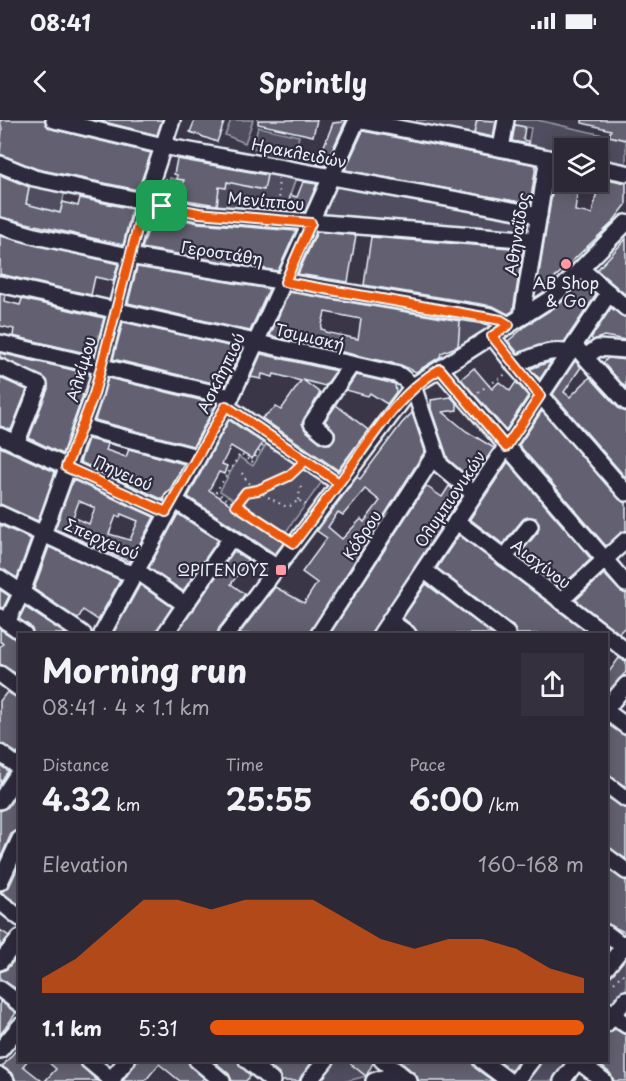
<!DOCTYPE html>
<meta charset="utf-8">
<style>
body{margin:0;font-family:"Playpen Sans",sans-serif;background:#34303e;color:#f1f3f6;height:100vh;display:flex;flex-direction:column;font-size:22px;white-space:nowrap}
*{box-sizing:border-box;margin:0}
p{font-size:20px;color:#a6a6ad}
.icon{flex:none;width:33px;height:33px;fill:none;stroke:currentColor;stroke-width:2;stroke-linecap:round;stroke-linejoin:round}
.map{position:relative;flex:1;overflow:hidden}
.side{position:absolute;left:18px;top:513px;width:590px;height:429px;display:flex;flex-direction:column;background:#2c2836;border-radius:0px;box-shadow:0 3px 15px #0003,0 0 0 2px #484451}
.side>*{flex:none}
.tools{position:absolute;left:554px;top:18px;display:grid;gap:12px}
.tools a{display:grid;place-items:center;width:54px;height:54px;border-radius:0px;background:#2c2836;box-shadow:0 3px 15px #0003,0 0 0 2px #484451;font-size:30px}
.pin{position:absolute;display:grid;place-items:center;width:51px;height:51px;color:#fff;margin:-26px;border-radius:12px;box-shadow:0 3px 9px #0006}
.round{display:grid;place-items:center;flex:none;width:63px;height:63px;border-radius:0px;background:#34303e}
.headline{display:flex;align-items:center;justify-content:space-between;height:102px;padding:0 24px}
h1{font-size:33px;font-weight:700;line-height:45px}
.metrics{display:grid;grid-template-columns:repeat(3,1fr);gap:9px;height:102px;padding:6px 24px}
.metrics div{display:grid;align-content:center}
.metrics b{font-size:30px;font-weight:700}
.metrics small{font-size:16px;font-weight:400}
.metrics p{font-size:16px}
.chart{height:168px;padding:12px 24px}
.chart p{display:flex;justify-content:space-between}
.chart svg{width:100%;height:108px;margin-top:6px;fill:#ea580c;opacity:.7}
ul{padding:0 24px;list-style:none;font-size:20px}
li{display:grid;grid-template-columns:96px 72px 1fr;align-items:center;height:45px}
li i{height:15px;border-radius:8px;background:#ea580c}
.status{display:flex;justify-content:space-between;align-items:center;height:42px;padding:0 30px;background:#2c2836;direction:ltr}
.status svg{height:16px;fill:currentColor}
header{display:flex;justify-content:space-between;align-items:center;height:78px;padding:0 24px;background:#2c2836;font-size:27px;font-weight:700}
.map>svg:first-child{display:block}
.green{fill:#504e5f;stroke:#9ca0ac;stroke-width:1.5}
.building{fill:#636171;stroke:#e8f1f8;stroke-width:1.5;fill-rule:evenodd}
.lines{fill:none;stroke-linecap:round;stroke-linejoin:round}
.minor-casing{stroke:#e8f1f8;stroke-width:20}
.path{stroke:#e8f1f8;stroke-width:2;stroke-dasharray:1.5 4.5;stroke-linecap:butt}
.minor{stroke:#2f2a3d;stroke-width:15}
.route-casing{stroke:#fff;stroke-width:12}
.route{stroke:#ea580c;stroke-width:8}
.poi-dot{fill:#ff9aa2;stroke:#2f2a3d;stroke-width:2}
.labels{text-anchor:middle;stroke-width:4.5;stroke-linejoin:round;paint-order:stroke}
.street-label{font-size:16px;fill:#e8f1f8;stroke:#2f2a3d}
.poi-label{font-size:16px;fill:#e8f1f8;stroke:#2f2a3d}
</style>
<div class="status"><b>08:41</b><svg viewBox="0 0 49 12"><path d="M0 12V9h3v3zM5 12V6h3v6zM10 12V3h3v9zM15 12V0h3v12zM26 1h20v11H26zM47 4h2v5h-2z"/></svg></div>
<header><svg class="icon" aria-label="back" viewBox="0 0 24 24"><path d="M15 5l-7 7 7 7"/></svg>Sprintly<svg class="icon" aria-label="search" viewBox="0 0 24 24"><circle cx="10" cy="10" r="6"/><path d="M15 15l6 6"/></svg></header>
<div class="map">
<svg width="626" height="961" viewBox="0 0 626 961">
<rect width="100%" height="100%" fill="#3a3648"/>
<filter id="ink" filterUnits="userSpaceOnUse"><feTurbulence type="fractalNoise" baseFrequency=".0167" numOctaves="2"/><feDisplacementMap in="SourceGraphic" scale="12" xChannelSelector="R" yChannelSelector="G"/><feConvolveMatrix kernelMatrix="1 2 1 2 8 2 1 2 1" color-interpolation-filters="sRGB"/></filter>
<g filter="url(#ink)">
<g class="green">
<path d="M231 0H253L245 23 225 15Z"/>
<path d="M417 0H477L473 19 416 6Z"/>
<path d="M513 0H537L626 20V44L597 39V28H564V32L528 25 531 8 512 4Z"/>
<path d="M258 7 299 16 294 38 253 28Z"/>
<path d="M230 45 247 48 243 66 263 70 268 51 296 58 290 75 288 97 217 89 219 67 226 68Z"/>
<path d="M170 58 184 61 180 85 164 83Z"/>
<path d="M30 62 65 71 60 93 26 84Z"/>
<path d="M337 65 530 101 528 113 321 97Z"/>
<path d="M460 198 488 202 487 210 458 228Z"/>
<path d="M267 323 324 359 285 413 220 371 239 337 253 346Z"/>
<path d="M626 827V875L606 901V852Z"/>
<path d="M333 941H355L352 945 367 956 347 961H317Z"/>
<path d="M536 941H575L559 961H519Z"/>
</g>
<g class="building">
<path d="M0 0H45L52 9 151 33 138 70 37 49 0 34 2 9Z"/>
<path d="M96 0H162L157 15Z"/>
<path d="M195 0H225L217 22 190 12Z"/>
<path d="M258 0H317L313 16 258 4Z"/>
<path d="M342 0H346L325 46 317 44 333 3 342 2Z"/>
<path d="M477 0 496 1 493 17 474 13Z"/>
<path d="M582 0H626V20L609 16 611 10 582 3Z"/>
<path d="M515 5 525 7 523 20 528 21V24L512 21Z"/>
<path d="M363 11 536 45 530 84 345 50Z"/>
<path d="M177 39 267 55 264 70 227 62 226 68 219 67 217 85 180 79 184 60 177 59V55L174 54Z"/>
<path d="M556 49 564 51V62H597V57L626 63V85L611 104 545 167 537 166ZM578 67 597 71 592 94 575 91Z"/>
<path d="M0 55 29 67 26 84 60 93 63 82 78 86 80 78 132 89 123 125 0 97Z"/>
<path d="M303 62 317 64 305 92 289 90 290 75 297 77Z"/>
<path d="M154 93 198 103 296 111 278 151 142 128Z"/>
<path d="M317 112 356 115 348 162 298 154Z"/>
<path d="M0 116 118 144 113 161 95 157 91 175 0 154Z"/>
<path d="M371 117 523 129 513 191 508 194 493 186 364 165Z"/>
<path d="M626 119V175L597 150Z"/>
<path d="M137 147 269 169 250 211 128 183Z"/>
<path d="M581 162 596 175 564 222 539 225 518 233 508 221 527 205 560 184Z"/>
<path d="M289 172 460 201 458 226 441 233 440 237 416 252 401 245 270 216ZM325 192 361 199 358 219 325 212V210L321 209Z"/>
<path d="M0 174 5 175 4 181 20 185 22 179 104 198 94 235 13 216 14 209 0 206Z"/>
<path d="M611 188 626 198V220L604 216 593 220 591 218Z"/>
<path d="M123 202 242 229 225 266 113 239Z"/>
<path d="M0 233 77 251 71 270 83 275 62 334 29 318 48 269 47 260 0 237Z"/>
<path d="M261 234 336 251 325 266 303 260 320 273 302 303 305 310 320 322 330 324 335 317V312L325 301 336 285 368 310 338 350 262 298 276 287 281 290 301 261 274 254 273 257 262 254 261 259 251 257Z"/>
<path d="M608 238 626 240V268L603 243Z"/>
<path d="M575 241 581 247 564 272 570 277 590 257 619 289 626 292V358L553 274Z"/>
<path d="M551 242 540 259 530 249 544 244Z"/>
<path d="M474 248 492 269 499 262 510 271 516 262 528 276 506 310 461 259Z"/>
<path d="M356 255 395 264 396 272 387 284 370 273 368 276 346 270Z"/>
<path d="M0 258 27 270 11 310 0 306Z"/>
<path d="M108 258 216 284 193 326 95 300Z"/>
<path d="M451 277 457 284V290L443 292 466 311 494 328 472 360 448 339 431 289V280Z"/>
<path d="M542 291 619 379 626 383V411L606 426 519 325Z"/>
<path d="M412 293 425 331 309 514H239L275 467 304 483 317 463 302 452 327 418 317 411 357 357 360 359 402 303ZM365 369 380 381 364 402 361 399 342 419 328 407 338 392 343 395Z"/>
<path d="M229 300 263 323 252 339 231 326 222 344 227 346 224 354 219 352 209 370 285 421 275 434 188 377Z"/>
<path d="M88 319 108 324 106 330 126 337 129 329 184 344 164 380 80 342Z"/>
<path d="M0 327 55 352 38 401 0 384Z"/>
<path d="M508 342 591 439 560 468 518 436 538 412 539 403 536 398 527 397 523 399 503 424 470 399Z"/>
<path d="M73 360 154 397 130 442 55 409ZM79 381 95 388 89 404 73 397ZM121 394 138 401 130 420 109 414 116 396 120 397Z"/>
<path d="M426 366 442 377 449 366 461 376 371 514H330Z"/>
<path d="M178 394 218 420 183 471 149 448Z"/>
<path d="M0 405 31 419 17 458 0 448Z"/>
<path d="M459 415 584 510 581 514H517L513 506 437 448Z"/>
<path d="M49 427 120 460 98 500 83 490 78 499 34 469Z"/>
<path d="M234 431 248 440 231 464 245 474 219 508 217 514H176Z"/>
<path d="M604 454 619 470 626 474V506L619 513 576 480Z"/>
<path d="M426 464 492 514H418L414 507 403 498Z"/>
<path d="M140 465 172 487 155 514H119L114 512Z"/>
<path d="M0 470 9 476 3 488 0 487Z"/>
<path d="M25 487 66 514H34L30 506 19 499Z"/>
<path d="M0 509 20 522V556L0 544V527L3 523 0 522Z"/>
<path d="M619 538 626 541V552L606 574V556Z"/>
<path d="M7 572 20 579V635L0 623V581Z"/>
<path d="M606 603 626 616V667L606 654Z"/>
<path d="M0 645 8 651 0 663Z"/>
<path d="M20 669V709L11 714 0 739V691L8 687Z"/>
<path d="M606 676 626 689V739L606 726Z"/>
<path d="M20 743V785L0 772 9 767Z"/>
<path d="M606 748 626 761V813L606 803Z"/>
<path d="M0 810 9 816 0 827Z"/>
<path d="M20 834V871L0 859V852L7 849Z"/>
<path d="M0 881 16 893 0 915Z"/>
<path d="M615 909 626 915V961H614L610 953 594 940H606V914Z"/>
<path d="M20 925V940H28L23 946 42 961H16L13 954 2 947Z"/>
<path d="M46 940H79L82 947 98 961H45L56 949Z"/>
<path d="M137 940H188L191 947 204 958 201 961H180L159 944 145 961H123Z"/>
<path d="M213 940H238L250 956 246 961H232L229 954Z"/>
<path d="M263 940H281L288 944 290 940H313L299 961H282L279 954Z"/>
<path d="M346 940H372L373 943 366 956Z"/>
<path d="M399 940H471L475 948 493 961H419L415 954Z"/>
<path d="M498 940H519L511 951Z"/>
</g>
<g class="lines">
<g class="minor-casing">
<g id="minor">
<path d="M54 0 163 26 539 95"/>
<path d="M357 0 564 41"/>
<path d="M501 28 506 0"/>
<path d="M0 44 34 58 199 93 534 120"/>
<path d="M597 47 626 53"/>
<path d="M0 106 35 116 129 136 491 196 509 205"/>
<path d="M581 149 626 188"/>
<path d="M0 164 399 255 413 266 440 345 474 374"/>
<path d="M522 197 548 38"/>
<path d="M492 216 515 246 626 373"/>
<path d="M0 223 231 277"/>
<path d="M574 225 626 282"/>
<path d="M585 237 598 228 626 230"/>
<path d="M515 246C529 237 552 228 569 233"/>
<path d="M0 247 39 265 16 324"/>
<path d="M440 249 626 464"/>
<path d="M226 286 339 363"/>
<path d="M82 307 197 337"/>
<path d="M326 315 312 303 351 245"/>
<path d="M0 316 166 392"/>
<path d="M173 379 276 447"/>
<path d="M0 394 123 451 143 455 186 485"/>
<path d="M456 401 605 514"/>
<path d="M504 438 530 406"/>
<path d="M424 450 507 514"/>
<path d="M0 458 83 514"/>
<path d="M560 481 626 420"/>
<path d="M0 497 24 514"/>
<path d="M390 501 408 514"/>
<path d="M7 502 22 472 94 274 144 83 172 0"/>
<path d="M102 514 231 277 357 0"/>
<path d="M165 514 231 418"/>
<path d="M227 514 413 266 553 177 626 103"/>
<path d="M319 514 435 334"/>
<path d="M381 514 609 173"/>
<path d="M606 515 626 531"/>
<path d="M0 554 20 569"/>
<path d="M606 589 626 565"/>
<path d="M606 591 626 606"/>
<path d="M0 633 20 648"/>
<path d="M606 664 626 679"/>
<path d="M0 681 20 651"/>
<path d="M606 736 626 751"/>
<path d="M0 762 20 719"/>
<path d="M0 782 20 798"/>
<path d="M606 813 626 828"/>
<path d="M0 842 20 818"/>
<path d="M606 848 626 823"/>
<path d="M0 869 20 884"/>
<path d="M606 889 626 905"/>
<path d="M606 904 626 879"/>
<path d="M0 930 20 906"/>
<path d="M88 940 113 961"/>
<path d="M197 940 222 961"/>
<path d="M247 940 272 961"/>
<path d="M382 940 409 961"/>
<path d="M481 940 509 961"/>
<path d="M577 940 604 961"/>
<path d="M0 956 6 961"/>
<path d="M518 958 532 940"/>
<path d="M110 961 127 940"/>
<path d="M309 961 326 940"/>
<path d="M374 961 399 953"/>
<path d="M562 961 578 940"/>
</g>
</g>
<g class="path">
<path d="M278 58 280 86"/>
<path d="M165 72 166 58"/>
<path d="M478 272 506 254"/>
<path d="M263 326 252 342 240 334 216 372 283 416"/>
<path d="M242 353C248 367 272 380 285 386 290 388 295 383 298 380L307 385"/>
<path d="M298 380 301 366 299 363"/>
<path d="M236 385C249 365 279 365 297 349"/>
<path d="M609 860 614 863 622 854 626 856"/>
</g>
<use href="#minor" class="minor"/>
</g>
</g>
<g class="lines" filter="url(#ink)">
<g class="route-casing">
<path id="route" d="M162 86 144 83 94 274 66 347 166 392 226 286 339 363 294 423 236 385 246 372 258 370 289 356 306 340 339 363C369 323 396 274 440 249L506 327 540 276 492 216 509 205 501 200 285 162 311 103 199 93 162 86"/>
</g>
<use href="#route" class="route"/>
</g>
<g class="poi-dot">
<circle cx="566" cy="144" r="6"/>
<rect x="275" y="444" width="12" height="12" rx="3"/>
</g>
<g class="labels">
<g class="street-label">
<text transform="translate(299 33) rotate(11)" y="6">Ηρακλειδών</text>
<text transform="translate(266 81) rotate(5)" y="6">Μενίππου</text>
<text transform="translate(517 114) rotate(-81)" y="6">Αθηναΐδος</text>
<text transform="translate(222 133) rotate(9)" y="6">Γεροστάθη</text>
<text transform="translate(310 217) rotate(13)" y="6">Τσιμισκή</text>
<text transform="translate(81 249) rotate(-74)" y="6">Αλκίμου</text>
<text transform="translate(221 253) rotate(-64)" y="6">Ασκληπιού</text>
<text transform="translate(123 353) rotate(24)" y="6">Πηνειού</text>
<text transform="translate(450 379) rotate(-56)" y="6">Ολυμπιονικών</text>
<text transform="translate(362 415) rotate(-57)" y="6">Κόδρου</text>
<text transform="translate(102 419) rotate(23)" y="6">Σπερχειού</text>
<text transform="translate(541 444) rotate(37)" y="6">Αισχίνου</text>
</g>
<g class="poi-label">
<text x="566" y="169">AB Shop<tspan x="566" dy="18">&amp; Go</tspan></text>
<text x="269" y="456" text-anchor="end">ΩΡΙΓΕΝΟΥΣ</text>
</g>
</g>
</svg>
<div class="tools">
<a><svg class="icon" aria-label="layers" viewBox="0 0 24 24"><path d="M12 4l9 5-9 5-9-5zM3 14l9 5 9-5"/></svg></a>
</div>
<div class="pin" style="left:162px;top:86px;background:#1e9e55"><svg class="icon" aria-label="arrive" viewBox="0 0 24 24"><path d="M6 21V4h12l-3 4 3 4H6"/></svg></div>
<section class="side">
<div class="headline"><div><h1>Morning run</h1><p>08:41 · 4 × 1.1 km</p></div><a class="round"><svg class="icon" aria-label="share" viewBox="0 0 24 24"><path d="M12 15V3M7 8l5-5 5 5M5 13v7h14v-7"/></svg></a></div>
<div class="metrics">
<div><p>Distance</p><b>4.32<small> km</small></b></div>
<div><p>Time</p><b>25:55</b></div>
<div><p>Pace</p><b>6:00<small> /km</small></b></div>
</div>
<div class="chart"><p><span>Elevation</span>160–168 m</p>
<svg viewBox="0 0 160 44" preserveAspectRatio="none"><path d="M0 44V38L10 30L20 18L30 6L40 6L50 10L60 6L70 6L80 6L90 14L100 22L110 26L120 22L130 22L140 26L150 34L160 38V44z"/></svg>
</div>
<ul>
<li><b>1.1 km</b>5:31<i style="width:100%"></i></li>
</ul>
</section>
</div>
